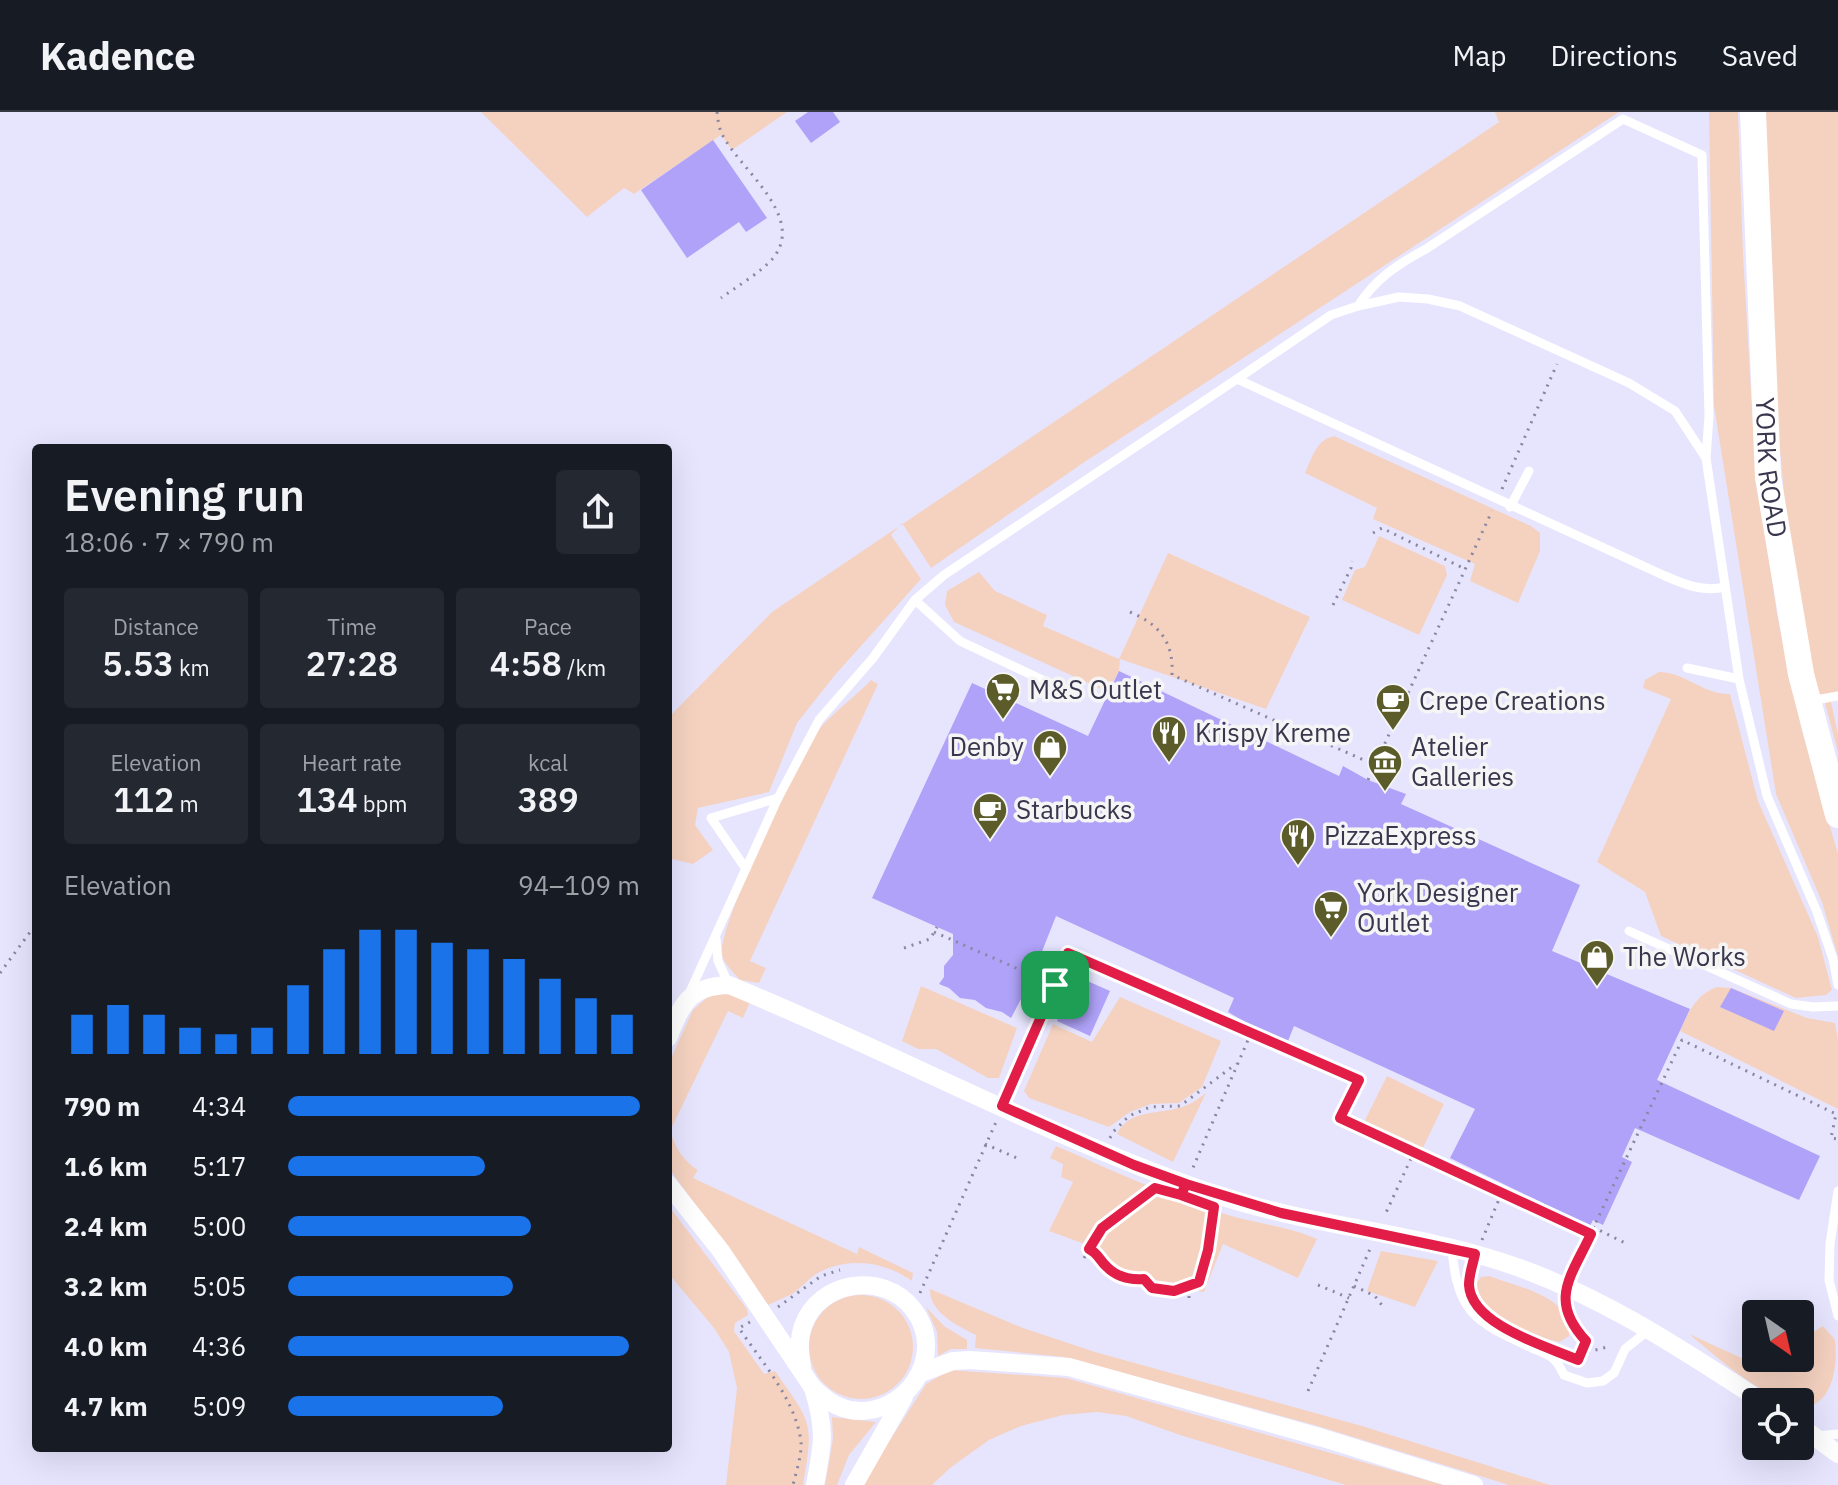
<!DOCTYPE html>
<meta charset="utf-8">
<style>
body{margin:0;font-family:"IBM Plex Sans",sans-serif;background:#242831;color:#f1f3f6;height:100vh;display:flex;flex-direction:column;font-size:30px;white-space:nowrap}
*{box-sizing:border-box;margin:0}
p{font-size:26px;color:#9ea1a6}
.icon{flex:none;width:44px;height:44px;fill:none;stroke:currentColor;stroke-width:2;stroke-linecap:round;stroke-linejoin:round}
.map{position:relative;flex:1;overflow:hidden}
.details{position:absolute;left:32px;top:332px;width:640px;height:1008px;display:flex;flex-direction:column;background:#171b24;border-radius:8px;box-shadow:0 8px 32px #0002}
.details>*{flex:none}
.needle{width:52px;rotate:146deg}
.fabs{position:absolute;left:1742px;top:1188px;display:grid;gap:16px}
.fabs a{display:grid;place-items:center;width:72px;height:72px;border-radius:8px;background:#171b24;box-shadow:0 8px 32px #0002;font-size:40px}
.pin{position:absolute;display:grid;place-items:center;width:68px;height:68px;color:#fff;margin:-34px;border-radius:16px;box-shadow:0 4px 12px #0006}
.round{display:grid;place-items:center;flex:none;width:84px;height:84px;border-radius:8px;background:#242831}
.head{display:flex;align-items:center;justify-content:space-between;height:136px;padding:0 32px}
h1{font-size:44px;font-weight:600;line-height:60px}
.metrics{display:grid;grid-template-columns:repeat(3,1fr);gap:12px;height:136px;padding:8px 32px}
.metrics div{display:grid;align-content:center;border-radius:8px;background:#242831;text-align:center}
.metrics b{font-size:34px;font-weight:600}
.metrics small{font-size:22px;font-weight:400}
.metrics p{font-size:22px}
.chart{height:224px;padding:16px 32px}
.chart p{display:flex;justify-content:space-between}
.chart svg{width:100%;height:144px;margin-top:8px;stroke:#1a73e8;stroke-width:6}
ul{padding:0 32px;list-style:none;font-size:26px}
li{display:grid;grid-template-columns:128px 96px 1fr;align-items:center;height:60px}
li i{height:20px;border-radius:10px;background:#1a73e8}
header{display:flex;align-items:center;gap:48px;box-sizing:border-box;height:112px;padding:0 40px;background:#171b24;border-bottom:2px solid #363941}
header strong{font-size:38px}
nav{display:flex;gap:44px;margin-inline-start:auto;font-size:28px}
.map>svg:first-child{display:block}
.green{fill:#f5d2c0}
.building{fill:#afa2f8}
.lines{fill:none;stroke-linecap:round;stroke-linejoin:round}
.path{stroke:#89879f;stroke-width:3;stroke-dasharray:2 6;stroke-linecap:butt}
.service{stroke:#fff;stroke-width:9}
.minor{stroke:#fff;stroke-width:18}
.secondary{stroke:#fff;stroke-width:26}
.route-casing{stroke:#fff;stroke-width:16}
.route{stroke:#e11d48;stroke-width:10}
.labels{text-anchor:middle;stroke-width:7;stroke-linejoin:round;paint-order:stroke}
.street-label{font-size:26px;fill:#39364e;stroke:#f5f5f5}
.poi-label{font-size:26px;fill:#39364e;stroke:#f5f5f5;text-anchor:start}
</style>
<header>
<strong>Kadence</strong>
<nav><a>Map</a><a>Directions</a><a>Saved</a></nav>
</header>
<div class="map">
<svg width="1838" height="1373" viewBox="0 0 1838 1373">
<rect width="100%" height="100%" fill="#e7e5fe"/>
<g class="green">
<path d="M481 0H787L732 38 721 23 634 82 624 76 587 105Z"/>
<path d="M1495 0H1619L1083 351 931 456 902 411 891 423 921 467 835 563 797 611 769 680 698 696 695 713 713 738 693 752 668 746V606L772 500 1499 10Z"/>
<path d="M1709 0H1738L1743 142 1755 349 1777 502 1802 619 1838 742V845L1822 790 1776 682 1714 294Z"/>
<path d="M1762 0H1838V588L1831 590 1838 623V640L1825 591 1816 592 1792 470 1774 271Z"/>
<path d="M1334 324 1531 414 1540 421V439L1518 491 1470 469 1475 452 1373 407 1377 396 1305 361C1312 346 1316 328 1334 324Z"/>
<path d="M1379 424 1445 454 1447 463 1419 523 1342 488 1355 458 1365 455Z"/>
<path d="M1168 441 1310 505 1266 597 1120 547 1119 559 1108 580 954 510 945 493 947 479 979 460 995 479 1047 503 1043 514 1119 547Z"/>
<path d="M1659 560C1685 560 1704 583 1730 582L1758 689 1818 825 1832 878 1826 883 1796 886 1661 824 1645 780 1597 750 1671 587 1643 576 1645 568Z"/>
<path d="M871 568 878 572 750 849 766 856 759 871 740 868C734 861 724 852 722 843 716 817 799 646 818 619 829 604 857 583 871 568Z"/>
<path d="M921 874 1017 916 999 966H988L936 937H918L902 929Z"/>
<path d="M1717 875 1731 876 1807 906 1835 911 1838 928V997L1680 919C1688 901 1696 882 1717 875Z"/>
<path d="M727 881 750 890 743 906 728 899 670 1019C676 1036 682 1048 698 1058L693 1066 857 1142 859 1135 913 1161 912 1169C884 1149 847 1144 816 1162 807 1168 800 1177 792 1182 784 1186 776 1189 768 1193L668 1055V953L693 898 710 883Z"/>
<path d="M1120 885 1221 929 1202 975 1179 991 1151 992 1130 1000 1109 1015 1029 986 1024 979 1053 912 1092 930Z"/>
<path d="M1387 964 1444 992 1421 1040 1363 1012Z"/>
<path d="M1206 981 1173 1050 1117 1022C1129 996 1162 1003 1185 994 1193 991 1199 986 1206 981Z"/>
<path d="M1056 1034C1112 1058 1169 1085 1228 1103 1257 1112 1289 1114 1317 1127L1298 1166 1223 1132 1204 1180 1164 1173 1157 1176C1150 1166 1142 1159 1130 1163L1105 1150 1101 1138 1049 1119 1073 1070 1061 1065 1063 1052 1050 1046Z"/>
<path d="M668 1093 747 1197 748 1203 735 1211 734 1219 764 1262 775 1259C812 1312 814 1309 803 1373H726L737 1276 729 1240 714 1216 668 1161Z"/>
<path d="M1381 1139 1438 1149 1415 1195 1367 1179Z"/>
<path d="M1489 1164C1515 1174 1576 1185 1569 1224L1560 1230C1529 1224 1483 1210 1472 1177L1481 1165Z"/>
<path d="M930 1177 1023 1216 1095 1240 1362 1314 1550 1373H1509L1314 1313 1064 1245 975 1236 976 1223C958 1214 929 1200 930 1177Z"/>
<circle cx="861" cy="1235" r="52"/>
<path d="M926 1195 944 1214 967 1228V1237H951L938 1244 937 1220Z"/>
<path d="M1823 1214C1826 1218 1833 1224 1835 1229 1838 1256 1832 1296 1800 1295V1290C1765 1290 1716 1244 1689 1222L1768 1258 1774 1246H1800V1228Z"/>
<path d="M950 1258 1066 1266 1444 1373H1346L1180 1323 1126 1304 1097 1300 1063 1303 1021 1314 989 1328 950 1356 932 1373H861L926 1272Z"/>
<path d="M832 1305 876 1310 849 1343 837 1373H825L833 1327Z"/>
</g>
<g class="building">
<path d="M808 0H833L840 10 811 31 795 9Z"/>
<path d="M713 28 767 106 746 120 739 110 687 146 641 78Z"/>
<path d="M1119 559 1339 664 1343 654 1368 668 1406 682 1401 692 1580 773 1552 839 1690 897 1657 968 1820 1044 1799 1088 1635 1016 1622 1045 1632 1050 1603 1113 1593 1108 1590 1114 1450 1046 1475 997 1294 914 1288 929 1254 915 1228 900 1234 886 1056 804 1030 870 1011 906 1002 900 986 896 975 888 960 886 949 876 939 872 944 865V854L953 843V822L872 786 972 571 1088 624Z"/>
<path d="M1076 864 1110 879 1090 924 1057 909Z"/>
<path d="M1731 876 1784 899 1774 919 1720 895Z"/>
</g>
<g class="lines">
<g class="path">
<path d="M717 0C718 8 719 17 723 24 741 58 805 104 774 145 763 159 736 175 721 186"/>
<path d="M1502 377 1557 252"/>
<path d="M1373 421 1382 416 1465 457"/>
<path d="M1333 493 1351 456 1352 449"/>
<path d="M1130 500C1159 512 1174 530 1172 563L1375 653"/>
<path d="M1368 668 1492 399"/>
<path d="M934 820 1055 873"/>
<path d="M904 836 930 827 937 815"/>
<path d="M0 861 36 812"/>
<path d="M1254 915 1251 921 1359 968 1340 1006 1414 1040 1384 1105"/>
<path d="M1009 981 1068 841 1251 921 1192 1058"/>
<path d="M1110 1026 1113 1020 1129 1004 1150 995 1180 994 1236 952"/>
<path d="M985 1032 1019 1047"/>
<path d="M1414 1040 1591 1122"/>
<path d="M1593 1115 1625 1131"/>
<path d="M1482 1128 1502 1080"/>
<path d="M1090 1137C1111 1148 1107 1170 1144 1167L1152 1176 1174 1179 1189 1175"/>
<path d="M1084 1146 1102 1116 1151 1079"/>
<path d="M1572 1161 1682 928 1836 1002 1831 1026 1838 1027"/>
<path d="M1318 1173 1349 1186"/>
<path d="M1354 1174 1375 1184 1384 1196"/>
<path d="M920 1181 996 1010"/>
<path d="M1189 1186V1175L1199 1170 1208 1138 1213 1099"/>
<path d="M1566 1194 1576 1218 1586 1229 1576 1254"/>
<path d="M778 1195 821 1164 840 1158"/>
<path d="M750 1210 739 1216C761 1249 796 1288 801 1330 802 1343 796 1360 793 1373"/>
<path d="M1580 1242 1611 1234"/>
<path d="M1308 1279 1370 1137"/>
</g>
<g class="service">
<path d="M1358 194C1375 167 1398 152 1426 137L1623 7 1702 43 1709 304 1706 346"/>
<path d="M1237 267 1331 203 1358 194 1399 185 1428 187 1460 194 1629 271 1675 299 1706 346 1739 567 1767 684 1817 800 1833 847 1838 873"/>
<path d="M1510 395 1529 359"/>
<path d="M915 488 960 529 1070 581"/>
<path d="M1687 556 1739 567"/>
<path d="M1810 589 1838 584"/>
<path d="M746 757 711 706 778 686"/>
<path d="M1629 819 1791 892 1813 895 1838 894"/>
<path d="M716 827 718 849 729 873"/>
<path d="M688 884 778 686 819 608 873 546 915 488 944 463 1237 267 1665 464C1686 473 1703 480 1725 475"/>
<path d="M1838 1079 1830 1132 1829 1168 1838 1204"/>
<path d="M1452 1136C1457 1202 1476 1210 1532 1236 1551 1244 1555 1244 1564 1263L1587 1271 1603 1269 1614 1261 1625 1237 1650 1217"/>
<path d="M1816 1324 1838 1322"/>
</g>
<g class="minor">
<path d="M668 926C682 892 689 874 729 873 890 939 1044 1023 1208 1080 1303 1113 1406 1119 1502 1150 1598 1181 1680 1236 1763 1290"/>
<path d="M668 1072 721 1139 813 1276C824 1286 835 1295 850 1298 905 1307 949 1243 913 1197 884 1159 819 1168 803 1214 798 1228 800 1242 802 1256"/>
<path d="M921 1261 953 1249 970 1248 1069 1255 1323 1326 1474 1373"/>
<path d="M813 1276C826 1319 823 1331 815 1373"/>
<path d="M1800 1314 1838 1342"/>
<path d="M854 1373 904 1285"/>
</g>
<path class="secondary" id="s1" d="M1753 0 1768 365 1801 562 1838 703"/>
</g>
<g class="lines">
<g class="route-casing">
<path id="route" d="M1055 873 1002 994 1134 1053 1186 1072 1181 1083 1155 1076 1102 1116 1089 1137C1099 1142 1099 1148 1107 1155 1117 1165 1131 1168 1144 1167L1152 1176 1174 1179 1199 1170 1208 1138 1214 1095 1181 1083 1186 1072 1281 1101 1475 1142C1473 1152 1469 1162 1469 1173 1471 1213 1546 1234 1578 1248L1586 1229C1548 1188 1571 1165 1591 1122L1340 1006 1359 968 1068 841 1055 873"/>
</g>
<use href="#route" class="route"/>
</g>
<defs>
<g id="supermarket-pin" transform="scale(1.8)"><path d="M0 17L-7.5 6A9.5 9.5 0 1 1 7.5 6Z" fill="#5b5c29" stroke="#f5f5f5"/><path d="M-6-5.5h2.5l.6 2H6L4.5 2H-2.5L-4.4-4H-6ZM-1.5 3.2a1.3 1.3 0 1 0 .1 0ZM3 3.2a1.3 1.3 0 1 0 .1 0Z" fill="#fff"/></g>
<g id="cafe-pin" transform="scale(1.8)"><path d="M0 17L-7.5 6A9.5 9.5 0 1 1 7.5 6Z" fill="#5b5c29" stroke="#f5f5f5"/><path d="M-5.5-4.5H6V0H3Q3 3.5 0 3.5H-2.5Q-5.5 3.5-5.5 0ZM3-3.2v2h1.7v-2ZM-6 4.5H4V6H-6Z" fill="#fff"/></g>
<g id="restaurant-pin" transform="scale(1.8)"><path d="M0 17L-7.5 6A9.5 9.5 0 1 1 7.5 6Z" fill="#5b5c29" stroke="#f5f5f5"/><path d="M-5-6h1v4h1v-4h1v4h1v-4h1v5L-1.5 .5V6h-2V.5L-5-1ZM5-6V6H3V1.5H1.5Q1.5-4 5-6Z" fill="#fff"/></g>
<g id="shop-pin" transform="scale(1.8)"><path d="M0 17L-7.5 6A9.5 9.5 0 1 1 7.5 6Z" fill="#5b5c29" stroke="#f5f5f5"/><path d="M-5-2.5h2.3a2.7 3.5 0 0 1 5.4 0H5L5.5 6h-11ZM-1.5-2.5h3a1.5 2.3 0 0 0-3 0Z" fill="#fff"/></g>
<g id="museum-pin" transform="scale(1.8)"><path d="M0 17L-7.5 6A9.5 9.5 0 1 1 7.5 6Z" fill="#5b5c29" stroke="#f5f5f5"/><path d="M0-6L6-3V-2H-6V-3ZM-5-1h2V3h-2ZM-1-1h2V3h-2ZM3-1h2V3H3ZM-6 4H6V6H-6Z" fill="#fff"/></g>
</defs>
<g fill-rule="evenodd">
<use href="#supermarket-pin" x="1003" y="578"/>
<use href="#cafe-pin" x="1393" y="589"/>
<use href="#restaurant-pin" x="1169" y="621"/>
<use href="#shop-pin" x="1050" y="635"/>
<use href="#museum-pin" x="1385" y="650"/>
<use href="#cafe-pin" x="990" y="698"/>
<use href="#restaurant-pin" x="1298" y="724"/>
<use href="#supermarket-pin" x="1331" y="796"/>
<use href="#shop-pin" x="1597" y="845"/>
</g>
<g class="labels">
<g class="street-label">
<text dy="9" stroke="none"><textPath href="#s1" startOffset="356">YORK ROAD</textPath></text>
</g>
<g class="poi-label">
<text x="1029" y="587">M&amp;S Outlet</text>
<text x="1419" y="598">Crepe Creations</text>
<text x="1195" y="630">Krispy Kreme</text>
<text x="1024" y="644" text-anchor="end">Denby</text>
<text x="1411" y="644">Atelier<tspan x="1411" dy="30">Galleries</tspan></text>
<text x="1016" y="707">Starbucks</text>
<text x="1324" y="733">PizzaExpress</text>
<text x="1357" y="790">York Designer<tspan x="1357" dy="30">Outlet</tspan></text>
<text x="1623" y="854">The Works</text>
</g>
</g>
</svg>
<div class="fabs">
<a><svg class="needle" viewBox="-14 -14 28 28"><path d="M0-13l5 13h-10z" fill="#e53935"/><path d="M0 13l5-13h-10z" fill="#9ea1a6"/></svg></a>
<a><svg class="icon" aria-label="locate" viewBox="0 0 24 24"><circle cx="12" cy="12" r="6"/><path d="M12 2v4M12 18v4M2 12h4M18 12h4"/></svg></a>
</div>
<div class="pin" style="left:1055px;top:873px;background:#1e9e55"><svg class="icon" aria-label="arrive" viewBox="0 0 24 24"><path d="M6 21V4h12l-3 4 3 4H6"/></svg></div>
<section class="details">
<div class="head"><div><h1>Evening run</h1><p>18:06 · 7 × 790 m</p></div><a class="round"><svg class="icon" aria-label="share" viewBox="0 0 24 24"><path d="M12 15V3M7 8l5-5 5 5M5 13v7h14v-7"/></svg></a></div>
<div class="metrics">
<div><p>Distance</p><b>5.53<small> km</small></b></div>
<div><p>Time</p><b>27:28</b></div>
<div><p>Pace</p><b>4:58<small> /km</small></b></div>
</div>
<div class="metrics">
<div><p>Elevation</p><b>112<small> m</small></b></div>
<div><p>Heart rate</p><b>134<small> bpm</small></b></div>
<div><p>kcal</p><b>389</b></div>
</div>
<div class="chart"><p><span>Elevation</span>94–109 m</p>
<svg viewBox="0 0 160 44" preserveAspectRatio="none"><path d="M5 44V32M15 44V29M25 44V32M35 44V36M45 44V38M55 44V36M65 44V23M75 44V12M85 44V6M95 44V6M105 44V10M115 44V12M125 44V15M135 44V21M145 44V27M155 44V32"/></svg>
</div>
<ul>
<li><b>790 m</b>4:34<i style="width:100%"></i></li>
<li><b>1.6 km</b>5:17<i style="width:56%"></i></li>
<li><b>2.4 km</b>5:00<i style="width:69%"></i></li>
<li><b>3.2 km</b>5:05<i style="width:64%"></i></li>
<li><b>4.0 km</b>4:36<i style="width:97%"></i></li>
<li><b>4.7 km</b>5:09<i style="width:61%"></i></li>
</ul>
</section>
</div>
